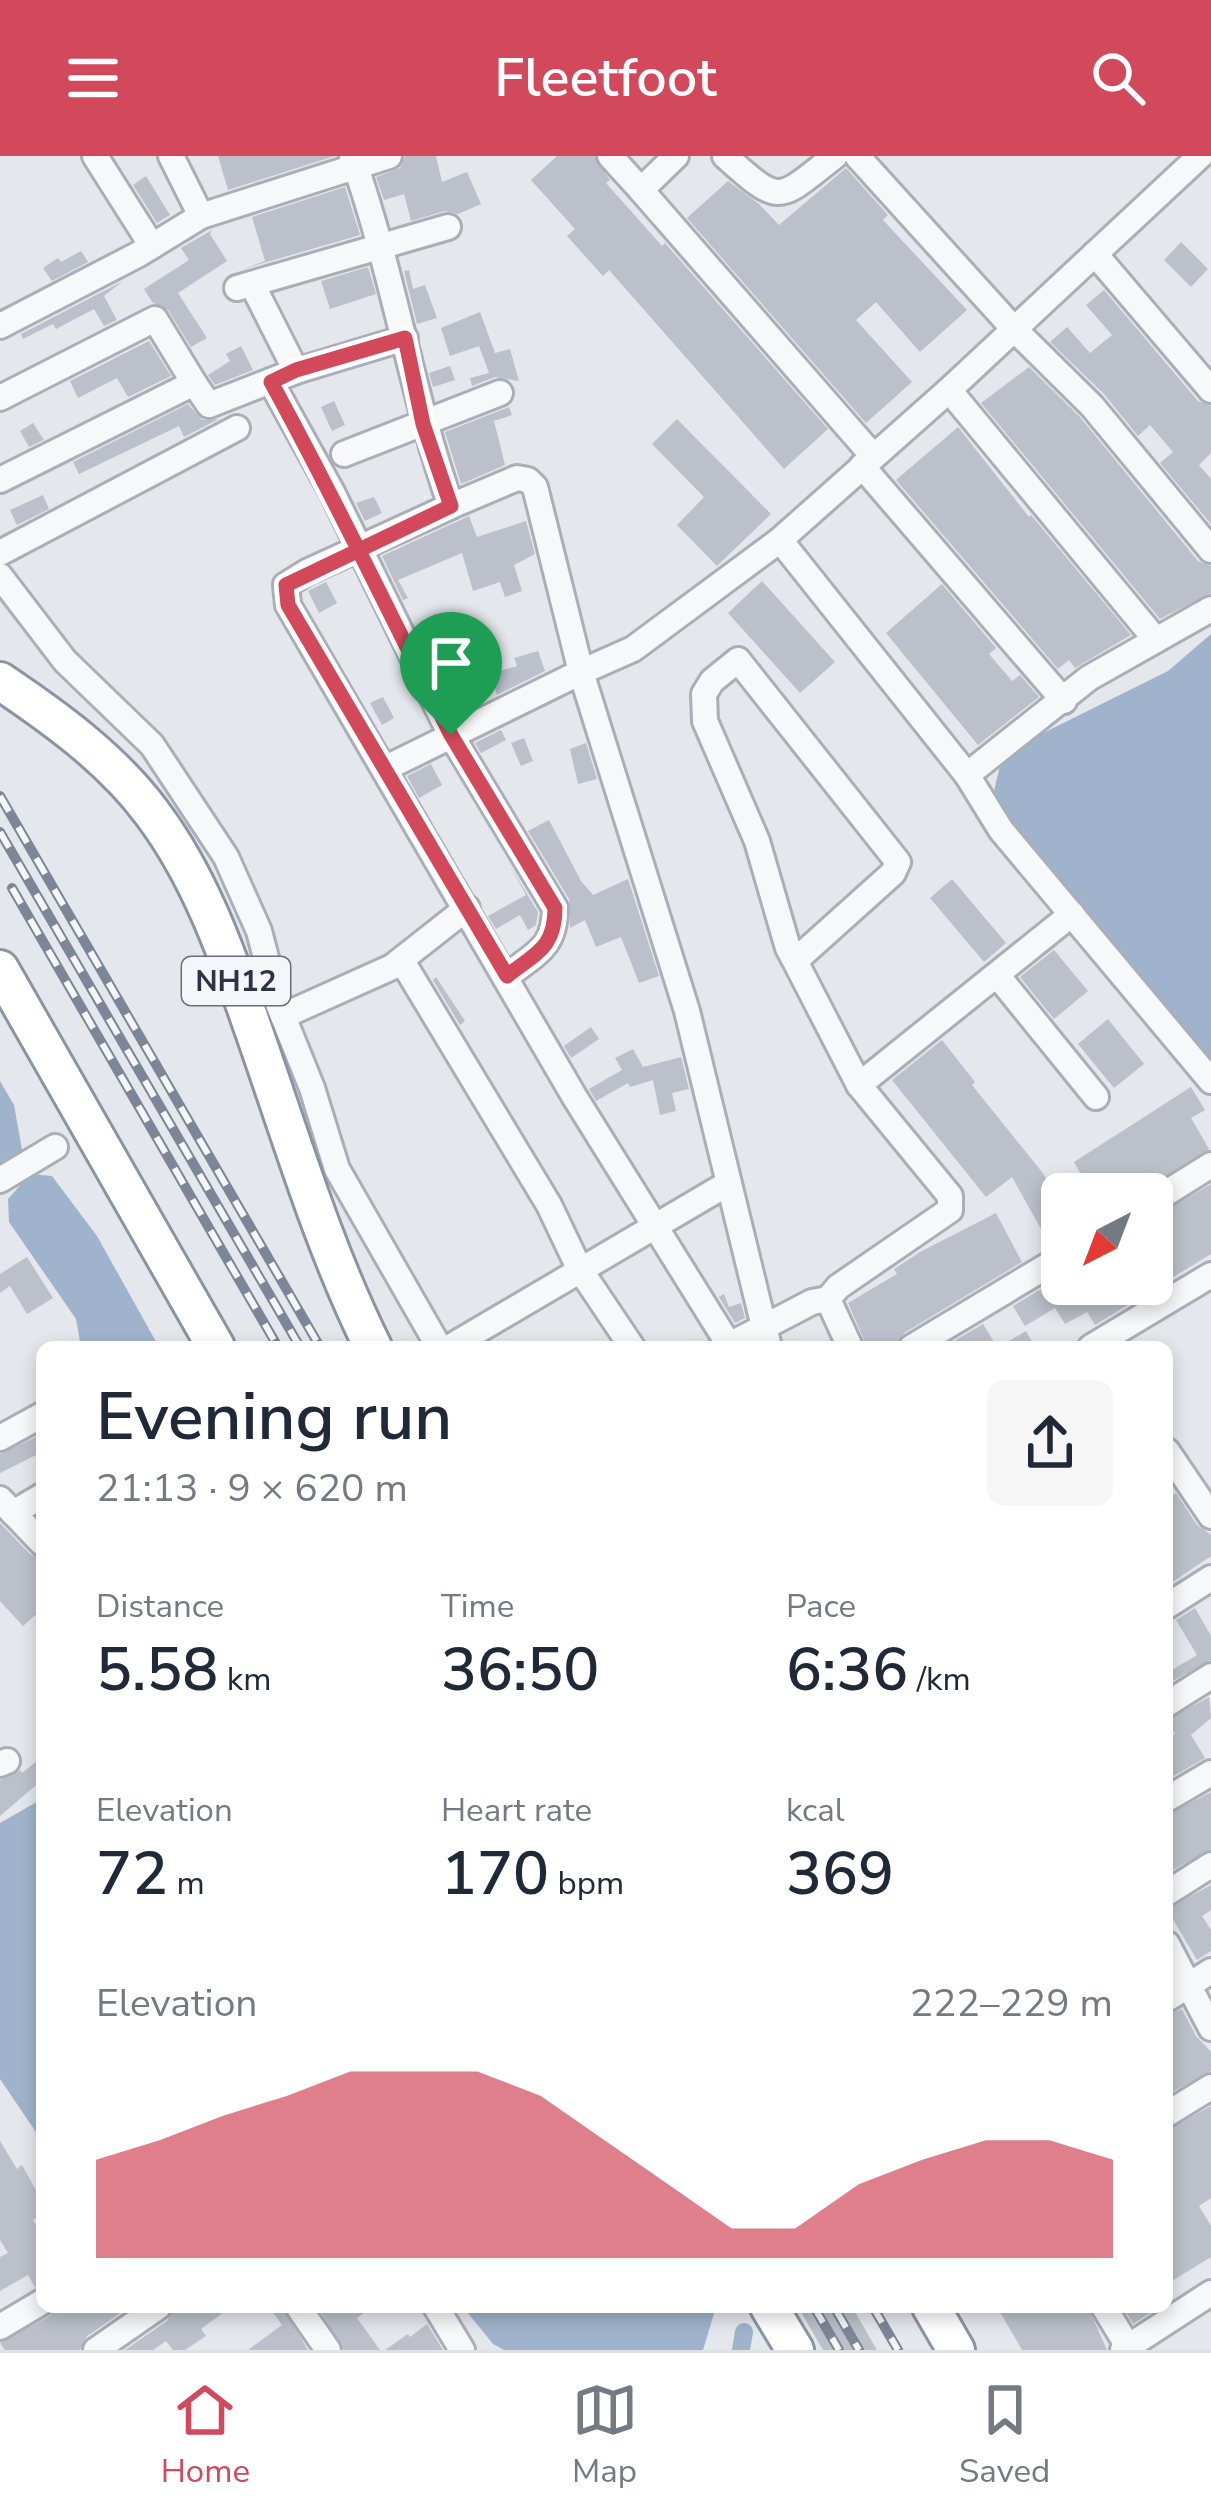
<!DOCTYPE html>
<meta charset="utf-8">
<style>
body{margin:0;font-family:"Nunito Sans",sans-serif;background:#f6f6f7;color:#1f2937;height:100vh;display:flex;flex-direction:column;font-size:45px;white-space:nowrap}
*{box-sizing:border-box;margin:0}
p{font-size:39px;color:#747a83}
.icon{flex:none;width:66px;height:66px;fill:none;stroke:currentColor;stroke-width:2;stroke-linecap:round;stroke-linejoin:round}
.map{position:relative;flex:1;overflow:hidden}
.side{position:absolute;left:36px;top:1185px;width:1137px;height:972px;display:flex;flex-direction:column;background:#fff;border-radius:18px;box-shadow:0 6px 18px #0003}
.side>*{flex:none}
.needle{width:78px;rotate:222deg}
.fabs{position:absolute;left:1041px;top:1017px;display:grid;gap:24px}
.fabs a{display:grid;place-items:center;width:132px;height:132px;border-radius:18px;background:#fff;box-shadow:0 6px 18px #0003;font-size:60px}
.pin{position:absolute;display:grid;place-items:center;width:102px;height:102px;color:#fff;margin:-123px -51px;border-radius:50% 50% 50% 0;rotate:-45deg;box-shadow:0 0 12px #0007}
.pin .icon{rotate:45deg}
.round{display:grid;place-items:center;flex:none;width:126px;height:126px;border-radius:18px;background:#f6f6f7}
.headline{display:flex;align-items:center;justify-content:space-between;height:204px;padding:0 60px}
h1{font-size:66px;font-weight:600;line-height:90px}
.figures{display:grid;grid-template-columns:repeat(3,1fr);gap:18px;height:204px;padding:12px 60px}
.figures div{display:grid;align-content:center}
.figures b{font-size:60px;font-weight:600}
.figures small{font-size:33px;font-weight:400}
.figures p{font-size:33px}
.chart{height:336px;padding:24px 60px}
.chart p{display:flex;justify-content:space-between}
.chart svg{width:100%;height:216px;margin-top:12px;fill:#d1495b;opacity:.7}
header{display:flex;justify-content:space-between;align-items:center;height:156px;padding:0 60px;background:#d1495b;color:#fff;font-size:54px;font-weight:600}
.tabs{display:flex;justify-content:space-around;align-items:center;height:168px;border-top:3px solid #e0e1e3;background:#fff;font-size:33px;color:#747a83}
.tabs a{display:grid;justify-items:center;gap:6px}
.tabs .on{color:#d1495b}
.map>svg:first-child{display:block}
.water{fill:#9fb4cc}
.lines{fill:none;stroke-linecap:round;stroke-linejoin:round}
.canal{stroke:#9fb4cc;stroke-width:18}
.building{fill:#bbc0ca}
.minor-casing{stroke:#a9aeb7;stroke-width:30}
.highway-casing{stroke:#8b94a3;stroke-width:42}
.minor{stroke:#f7f8fa;stroke-width:24}
.highway{stroke:#fff;stroke-width:36}
.rail-casing{stroke:#7d8696;stroke-width:10}
.rail{stroke:#f4f6f9;stroke-width:6;stroke-dasharray:18;stroke-linecap:butt}
.route-casing{stroke:#fff;stroke-width:24}
.route{stroke:#d1495b;stroke-width:15}
.labels{text-anchor:middle;stroke-width:10;stroke-linejoin:round;paint-order:stroke}
.shield{fill:#f4f6f9;stroke:#676e7b;stroke-width:3}
.shield-label{font-size:30px;font-weight:bold;fill:#2b3445}
</style>
<header><svg class="icon" aria-label="menu" viewBox="0 0 24 24"><path d="M4 6h16M4 12h16M4 18h16"/></svg>Fleetfoot<svg class="icon" aria-label="search" viewBox="0 0 24 24"><circle cx="10" cy="10" r="6"/><path d="M15 15l6 6"/></svg></header>
<div class="map">
<svg width="1211" height="2194" viewBox="0 0 1211 2194">
<rect width="100%" height="100%" fill="#e4e7ec"/>
<g class="water">
<path d="M1211 478V932L1123 827 1059 723 990 652 1003 597 1168 515Z"/>
<path d="M0 925 14 949 23 999 0 1012Z"/>
<path d="M30 1018 52 1020 97 1080 159 1191H81L76 1163 9 1066 8 1043Z"/>
<path d="M42 1643V1985L0 1923V1667Z"/>
<path d="M463 2151H716L703 2194H504L493 2188Z"/>
</g>
<g class="lines">
<path class="canal" d="M741 2194 744 2176"/>
</g>
<g class="building">
<path d="M218 0H335L228 34Z"/>
<path d="M405 0H436L442 26 467 16 481 48 458 58 445 55 411 65 404 38 384 44 376 21 400 12Z"/>
<path d="M557 0H594L610 24 606 27 662 90 665 87 828 273 784 313 609 114 603 120 567 80 575 73 531 24Z"/>
<path d="M846 12 888 59 883 64 967 154 920 196 876 146 856 164 912 226 866 267 687 62 728 25 759 48 779 69Z"/>
<path d="M146 20 170 59 157 67 133 29Z"/>
<path d="M345 31 360 79 243 113 265 105 252 61Z"/>
<path d="M212 74 210 78 227 105 178 137 207 182 191 191 168 154 153 147 144 133 189 104 181 92Z"/>
<path d="M1181 86 1208 113 1191 131 1164 104Z"/>
<path d="M81 95 88 106 52 125 43 112 58 102 61 106Z"/>
<path d="M368 111 376 138 330 153 321 125Z"/>
<path d="M409 114 413 133 425 129 437 162 417 168 404 115Z"/>
<path d="M123 125 104 140 117 164 104 170 94 153 56 173 53 168 23 183 21 178Z"/>
<path d="M1104 134 1198 245 1211 250V297L1199 309 1211 323V368L1160 307 1173 296 1150 269 1138 280 1104 238 1050 186 1067 171 1090 197 1112 179 1086 149Z"/>
<path d="M480 156 495 197 510 193 519 225 495 221 472 230 470 222 489 217 479 190 450 200 441 172Z"/>
<path d="M149 185 171 220 128 241 117 222 78 242 70 225Z"/>
<path d="M241 190 253 214 215 229 208 219 230 205 226 198Z"/>
<path d="M450 210 455 224 433 231 429 217Z"/>
<path d="M1029 211 1080 261 1198 405 1211 410V437L1160 463 981 247Z"/>
<path d="M334 245 345 269 332 275 321 251Z"/>
<path d="M188 248 202 264 219 263 184 281 179 270 79 318 73 306Z"/>
<path d="M509 251 512 259 494 265 505 309 461 328 445 276Z"/>
<path d="M677 263 771 358 717 410 677 369 704 341 652 288Z"/>
<path d="M33 267 44 284 29 291 20 275Z"/>
<path d="M958 271 1029 361 1031 359 1131 479 1075 512 1069 504 1058 513 896 324Z"/>
<path d="M43 339 49 353 17 369 10 354Z"/>
<path d="M374 341 382 357 365 365 356 347Z"/>
<path d="M469 360 477 381 526 365 535 398 514 409 522 435 505 441 500 426 473 435 462 397 398 424 408 442 403 444 382 400Z"/>
<path d="M762 425 835 506 800 537 728 457Z"/>
<path d="M326 426 337 447 319 457 308 435Z"/>
<path d="M942 428 996 492 989 498 1012 525 1020 519 1039 541 978 589 886 477Z"/>
<path d="M437 490 450 511 439 517 428 495Z"/>
<path d="M538 495 545 515 497 539 490 518 517 510 514 502Z"/>
<path d="M383 541 394 562 382 569 370 547Z"/>
<path d="M501 574 506 584 481 597 475 587Z"/>
<path d="M524 582 533 605 521 610 511 587Z"/>
<path d="M586 587 597 623 578 628 570 593Z"/>
<path d="M431 608 442 629 419 642 407 620Z"/>
<path d="M549 664 581 725 593 739 628 723 659 820 639 827 621 781 596 791 585 764 570 772 569 743 528 675Z"/>
<path d="M510 710 538 756 536 769 528 774 520 759 496 773 488 760 526 739Z"/>
<path d="M952 723 1006 787 984 806 930 742Z"/>
<path d="M1054 794 1088 835 1054 863 1020 821Z"/>
<path d="M436 821 465 865 460 869 433 824Z"/>
<path d="M1108 863 1144 908 1114 932 1078 888Z"/>
<path d="M591 871 599 883 571 902 564 890Z"/>
<path d="M942 884 975 926 972 929 1042 1016 1055 1038H1048L1062 1061V1085L1050 1089 1012 1021 986 1041 892 924Z"/>
<path d="M633 893 643 911 681 901 689 933 672 937 676 955 660 959 653 924 630 931 628 927 596 945 589 933 622 914 615 902Z"/>
<path d="M1191 931 1205 954 1191 962 1209 993 1138 1038H1092L1074 1006Z"/>
<path d="M1211 1028V1098L1095 1169 1087 1156 1065 1168 1055 1152 1025 1170 1013 1150 1062 1120V1128H1152V1062Z"/>
<path d="M996 1057 1022 1106 904 1177 896 1191H867L848 1147 897 1118 894 1113 920 1096Z"/>
<path d="M27 1101 53 1142 27 1158 10 1130 0 1137V1118Z"/>
<path d="M724 1138 729 1151 741 1147 745 1162 735 1167 719 1141Z"/>
<path d="M983 1168 997 1191H944Z"/>
<path d="M1026 1175 1035 1191H999Z"/>
<path d="M42 1278V1296L0 1317V1298Z"/>
<path d="M1176 1337 1197 1369 1211 1379V1400L1167 1430V1342Z"/>
<path d="M0 1367 30 1398 42 1403V1453L23 1470 0 1445Z"/>
<path d="M1195 1452 1211 1480V1504L1167 1528V1517L1197 1499 1176 1464Z"/>
<path d="M1209 1541 1211 1562 1191 1579 1205 1602 1167 1624V1583L1175 1578 1167 1564Z"/>
<path d="M42 1601V1624L0 1660V1624L20 1614 22 1617Z"/>
<path d="M1211 1636V1693L1167 1717V1659Z"/>
<path d="M1211 1729V1754L1202 1760 1211 1774V1795L1197 1804 1167 1753Z"/>
<path d="M1182 1853 1196 1880 1211 1896V1915L1167 1939V1859Z"/>
<path d="M1211 1950V2042L1199 2050 1211 2070V2101L1167 2128V1974Z"/>
<path d="M0 1985 17 2013 22 2009 42 2045V2058L33 2064 42 2080V2130L35 2131 28 2119 0 2135V2101L8 2097 0 2084Z"/>
<path d="M57 2151H129L87 2180 80 2194H5L0 2187 50 2160Z"/>
<path d="M174 2151H231L201 2173 206 2180 185 2194H173L166 2185 153 2194H125L167 2165Z"/>
<path d="M269 2151H283L308 2194H248L282 2169Z"/>
<path d="M318 2151H372L357 2162 380 2194H344Z"/>
<path d="M798 2151H852L877 2194H823Z"/>
<path d="M997 2151H1088L1107 2194H1022Z"/>
<path d="M1123 2151H1159L1133 2168Z"/>
<path d="M427 2168 443 2194H385L408 2178 410 2181Z"/>
</g>
<g class="lines">
<g class="minor-casing">
<g id="minor">
<path d="M95 0 152 90"/>
<path d="M352 0C393 115 411 236 451 350L517 322 528 324 535 331 581 516 633 493 780 384"/>
<path d="M610 0 641 34"/>
<path d="M676 0 641 34 873 300"/>
<path d="M725 0C782 51 777 45 835 0"/>
<path d="M857 0 1013 172 1092 250 1211 394"/>
<path d="M1200 0 949 234 780 384 967 619 1001 674 1211 925"/>
<path d="M201 60 389 0"/>
<path d="M1095 98 1211 234"/>
<path d="M252 128 296 215"/>
<path d="M237 132 448 71"/>
<path d="M0 170 139 98 201 60 171 0"/>
<path d="M271 226 332 336 451 579 555 752C555 792 536 797 507 820"/>
<path d="M194 227 209 249 296 215 405 182"/>
<path d="M949 234 1156 484"/>
<path d="M0 242 155 163 194 227 0 324"/>
<path d="M344 298 500 237"/>
<path d="M862 310 1064 545"/>
<path d="M451 350 307 416 286 429 288 449 574 940 729 1189 764 1171 769 1191"/>
<path d="M0 397 237 272"/>
<path d="M0 420 65 505 152 589 226 701 259 775 278 848 312 932 337 1013 439 1191"/>
<path d="M384 613 581 516 687 855 764 1171 812 1146 828 1143 838 1131 950 1054V1040L859 929 1072 758"/>
<path d="M967 619 1089 522 1211 453"/>
<path d="M402 805 549 1049 579 1112 632 1191"/>
<path d="M795 805 893 717 898 706 738 504 712 525 704 538 705 565 757 685 788 792 795 805 859 929"/>
<path d="M997 819 1096 941"/>
<path d="M283 860 392 811 467 752"/>
<path d="M0 1024 55 991"/>
<path d="M1152 1046 1211 1009"/>
<path d="M828 1143 850 1191"/>
<path d="M450 1191 727 1028"/>
<path d="M912 1191 1062 1101"/>
<path d="M1091 1191 1211 1119"/>
<path d="M0 1282 42 1259"/>
<path d="M1167 1295 1211 1360"/>
<path d="M0 1343 42 1387"/>
<path d="M13 1357 42 1340"/>
<path d="M1167 1450 1211 1422"/>
<path d="M1167 1548 1211 1520"/>
<path d="M0 1608 7 1605"/>
<path d="M1167 1643 1211 1617"/>
<path d="M1167 1737 1211 1709"/>
<path d="M1167 1788 1211 1872"/>
<path d="M1167 1843 1211 1815"/>
<path d="M1167 1958 1211 1931"/>
<path d="M436 2151 462 2194"/>
<path d="M1104 2151 1130 2194"/>
<path d="M299 2152 328 2194"/>
<path d="M0 2171 42 2146"/>
<path d="M96 2194 158 2151"/>
<path d="M1123 2194 1211 2137"/>
</g>
</g>
<g class="highway-casing">
<g id="highway">
<path d="M0 525C55 562 112 603 152 657 198 718 225 792 250 864 289 974 321 1086 373 1191"/>
<path d="M0 813 216 1191"/>
<path d="M769 2151 795 2194"/>
<path d="M931 2151 956 2194"/>
</g>
</g>
<use href="#minor" class="minor"/>
<use href="#highway" class="highway"/>
<g class="rail-casing">
<g id="rail">
<path d="M0 640 320 1191"/>
<path d="M0 676 300 1191"/>
<path d="M12 732 278 1191"/>
<path d="M814 2151 839 2194"/>
<path d="M873 2151 898 2194"/>
<path d="M837 2156 859 2194"/>
</g>
</g>
<use href="#rail" class="rail"/>
</g>
<g class="lines">
<g class="route-casing">
<path id="route" d="M451 579C391 461 335 342 271 226L296 214 405 182 423 268 451 350 286 429 288 449 507 820C536 797 555 792 555 752L451 579"/>
</g>
<use href="#route" class="route"/>
</g>
<g class="labels">
<rect class="shield" x="182" y="801" width="108" height="48" rx="9"/>
<g class="shield-label">
<text x="236" y="835">NH12</text>
</g>
</g>
</svg>
<div class="fabs">
<a><svg class="needle" viewBox="-14 -14 28 28"><path d="M0-13l5 13h-10z" fill="#e53935"/><path d="M0 13l5-13h-10z" fill="#747a83"/></svg></a>
</div>
<div class="pin" style="left:451px;top:579px;background:#1e9e55"><svg class="icon" aria-label="arrive" viewBox="0 0 24 24"><path d="M6 21V4h12l-3 4 3 4H6"/></svg></div>
<section class="side">
<div class="headline"><div><h1>Evening run</h1><p>21:13 · 9 × 620 m</p></div><a class="round"><svg class="icon" aria-label="share" viewBox="0 0 24 24"><path d="M12 15V3M7 8l5-5 5 5M5 13v7h14v-7"/></svg></a></div>
<div class="figures">
<div><p>Distance</p><b>5.58<small> km</small></b></div>
<div><p>Time</p><b>36:50</b></div>
<div><p>Pace</p><b>6:36<small> /km</small></b></div>
</div>
<div class="figures">
<div><p>Elevation</p><b>72<small> m</small></b></div>
<div><p>Heart rate</p><b>170<small> bpm</small></b></div>
<div><p>kcal</p><b>369</b></div>
</div>
<div class="chart"><p><span>Elevation</span>222–229 m</p>
<svg viewBox="0 0 160 44" preserveAspectRatio="none"><path d="M0 44V24L10 20L20 15L30 11L40 6L50 6L60 6L70 11L80 20L90 29L100 38L110 38L120 29L130 24L140 20L150 20L160 24V44z"/></svg>
</div>
</section>
</div>
<nav class="tabs">
<a class="on"><svg class="icon" aria-label="home" viewBox="0 0 24 24"><path d="M3 11l9-7 9 7M6 9v11h12V9"/></svg>Home</a>
<a><svg class="icon" aria-label="map" viewBox="0 0 24 24"><path d="M3 6l6-2 6 2 6-2v14l-6 2-6-2-6 2zM9 4v14M15 6v14"/></svg>Map</a>
<a><svg class="icon" aria-label="saved" viewBox="0 0 24 24"><path d="M7 4h10v16l-5-4-5 4z"/></svg>Saved</a>
</nav>
